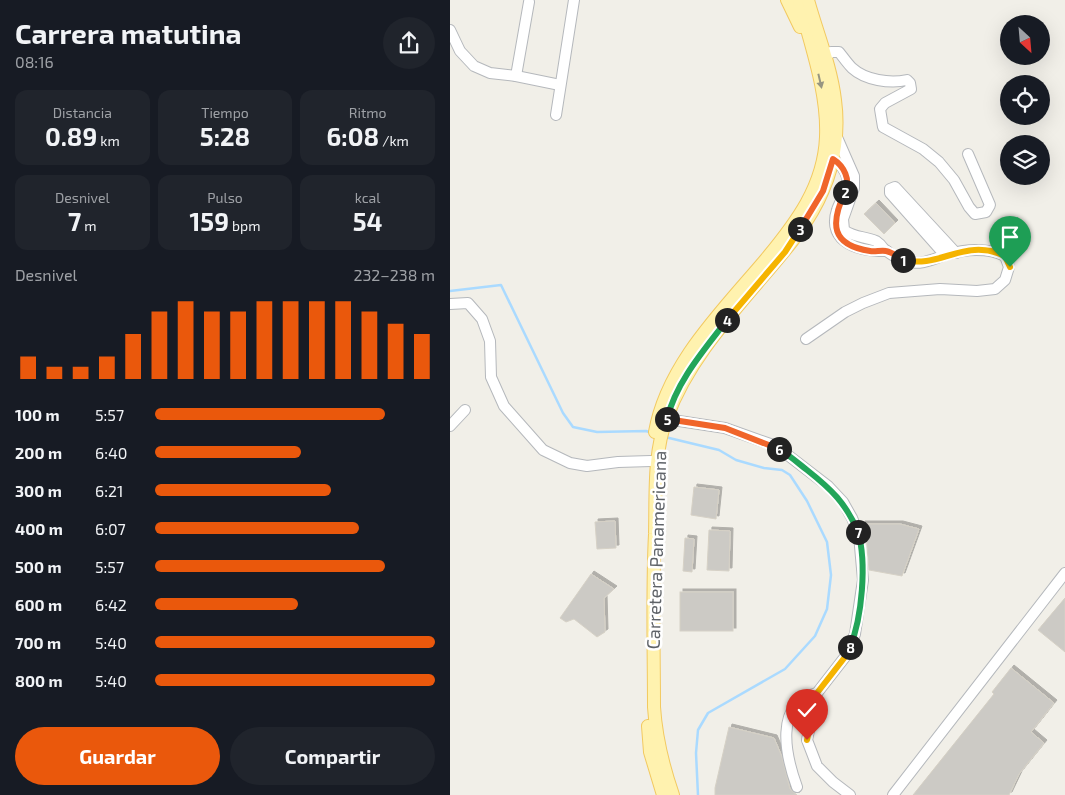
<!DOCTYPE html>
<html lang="es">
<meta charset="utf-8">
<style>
body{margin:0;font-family:"Exo 2",sans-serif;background:#20242c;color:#f1f3f6;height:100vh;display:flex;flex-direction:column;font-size:19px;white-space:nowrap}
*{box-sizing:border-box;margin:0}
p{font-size:16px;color:#9ea1a6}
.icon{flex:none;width:28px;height:28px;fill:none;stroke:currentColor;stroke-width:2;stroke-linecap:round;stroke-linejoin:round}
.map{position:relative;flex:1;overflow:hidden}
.details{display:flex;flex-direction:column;background:#171b24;width:450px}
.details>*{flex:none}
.needle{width:32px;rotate:154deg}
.fabs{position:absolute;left:550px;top:15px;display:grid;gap:10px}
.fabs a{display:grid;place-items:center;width:50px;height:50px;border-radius:50%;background:#171b24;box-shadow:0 5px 20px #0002;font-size:25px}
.pin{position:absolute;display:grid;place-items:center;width:42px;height:42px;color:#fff;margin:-51px -21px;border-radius:50% 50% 50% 0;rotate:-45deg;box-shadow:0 0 5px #0007}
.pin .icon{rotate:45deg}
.km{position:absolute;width:25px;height:25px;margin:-12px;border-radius:50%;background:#222;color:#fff;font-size:14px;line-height:25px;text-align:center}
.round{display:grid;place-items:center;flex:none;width:52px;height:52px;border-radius:26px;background:#20242c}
.head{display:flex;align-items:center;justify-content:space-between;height:85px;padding:0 15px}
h1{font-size:28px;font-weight:700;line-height:38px}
.metrics{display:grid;grid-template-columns:repeat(3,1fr);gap:8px;height:85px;padding:5px 15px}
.metrics div{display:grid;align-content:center;border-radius:12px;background:#20242c;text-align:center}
.metrics b{font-size:25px;font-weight:700}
.metrics small{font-size:14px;font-weight:400}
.metrics p{font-size:14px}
.chart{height:140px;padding:10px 15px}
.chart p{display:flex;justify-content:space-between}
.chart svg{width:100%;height:90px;margin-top:5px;stroke:#ea580c;stroke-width:6}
.action{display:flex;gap:10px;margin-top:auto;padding:10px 15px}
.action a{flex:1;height:58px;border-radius:30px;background:#ea580c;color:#fff;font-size:20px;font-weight:700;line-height:58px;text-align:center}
.action a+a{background:#20242c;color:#f1f3f6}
ul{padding:0 15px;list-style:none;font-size:16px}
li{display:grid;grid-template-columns:80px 60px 1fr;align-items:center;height:38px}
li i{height:12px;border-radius:6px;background:#ea580c}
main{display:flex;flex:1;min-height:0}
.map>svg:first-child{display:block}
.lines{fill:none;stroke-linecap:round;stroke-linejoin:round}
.stream{stroke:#aadaff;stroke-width:2.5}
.building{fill:#cccac5;stroke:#d6d1c6;filter:url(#shadow)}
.minor-casing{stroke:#b5b8bc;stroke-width:12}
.major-casing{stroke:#f2c960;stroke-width:14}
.minor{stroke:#fff;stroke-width:10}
.major{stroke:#fff2af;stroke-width:12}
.oneway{fill:#979581}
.split-1-casing{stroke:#fff;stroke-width:10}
.split-2-casing{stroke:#fff;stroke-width:10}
.split-3-casing{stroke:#fff;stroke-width:10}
.split-4-casing{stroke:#fff;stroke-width:10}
.split-5-casing{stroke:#fff;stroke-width:10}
.split-6-casing{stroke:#fff;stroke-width:10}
.split-7-casing{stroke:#fff;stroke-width:10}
.split-8-casing{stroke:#fff;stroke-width:10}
.split-9-casing{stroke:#fff;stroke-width:10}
.split-1{stroke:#f5b400;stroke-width:6}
.split-2{stroke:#f0652b;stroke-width:6}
.split-3{stroke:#f0652b;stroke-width:6}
.split-4{stroke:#f5b400;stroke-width:6}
.split-5{stroke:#22a559;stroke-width:6}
.split-6{stroke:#f0652b;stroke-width:6}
.split-7{stroke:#22a559;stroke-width:6}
.split-8{stroke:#22a559;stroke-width:6}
.split-9{stroke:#f5b400;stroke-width:6}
.labels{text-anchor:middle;stroke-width:5;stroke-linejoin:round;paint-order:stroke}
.street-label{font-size:18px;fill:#5f6368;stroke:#fff}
</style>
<main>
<section class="details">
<div class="head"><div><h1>Carrera matutina</h1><p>08:16</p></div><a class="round"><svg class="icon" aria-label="share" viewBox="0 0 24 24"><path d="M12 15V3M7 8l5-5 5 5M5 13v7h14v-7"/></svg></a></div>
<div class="metrics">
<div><p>Distancia</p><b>0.89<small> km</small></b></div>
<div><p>Tiempo</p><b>5:28</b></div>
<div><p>Ritmo</p><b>6:08<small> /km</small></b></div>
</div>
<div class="metrics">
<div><p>Desnivel</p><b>7<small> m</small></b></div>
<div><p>Pulso</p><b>159<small> bpm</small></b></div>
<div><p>kcal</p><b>54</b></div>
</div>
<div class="chart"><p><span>Desnivel</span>232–238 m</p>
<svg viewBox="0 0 160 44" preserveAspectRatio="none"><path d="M5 44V33M15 44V38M25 44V38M35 44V33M45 44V22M55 44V11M65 44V6M75 44V11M85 44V11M95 44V6M105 44V6M115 44V6M125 44V6M135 44V11M145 44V17M155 44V22"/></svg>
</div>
<ul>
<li><b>100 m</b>5:57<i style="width:82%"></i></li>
<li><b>200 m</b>6:40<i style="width:52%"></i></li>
<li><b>300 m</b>6:21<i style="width:63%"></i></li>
<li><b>400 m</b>6:07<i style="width:73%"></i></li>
<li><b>500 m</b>5:57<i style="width:82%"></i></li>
<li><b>600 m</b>6:42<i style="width:51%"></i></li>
<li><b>700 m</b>5:40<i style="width:100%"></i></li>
<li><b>800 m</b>5:40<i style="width:100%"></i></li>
</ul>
<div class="action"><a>Guardar</a><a>Compartir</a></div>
</section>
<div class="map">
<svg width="615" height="795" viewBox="0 0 615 795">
<defs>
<filter id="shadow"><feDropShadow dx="3" dy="-3" stdDeviation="0" flood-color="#0004"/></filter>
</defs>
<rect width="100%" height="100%" fill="#f1efe8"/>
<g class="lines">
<g class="stream">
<path d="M0 291 51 285 113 413 123 427 147 432 196 431 202 433"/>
<path d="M215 437 269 450 286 460 314 468 332 470 340 475 357 501 377 542 381 575 377 609 365 636 335 669 258 713 248 730 246 753 248 795"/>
</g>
</g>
<g class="building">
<path d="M426 203 445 223 434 234 414 214Z"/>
<path d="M244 487 269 490 266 519 241 515Z"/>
<path d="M165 521 166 548 147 549 145 522Z"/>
<path d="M412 524H450L469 529 452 576 419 570 416 534Z"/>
<path d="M259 530 280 531 279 571 257 570Z"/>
<path d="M235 538 244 539 242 572 233 571Z"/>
<path d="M141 574 164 589 154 598 155 632 147 637 124 619 116 622 110 618Z"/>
<rect x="230" y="592" width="53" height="39"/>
<path d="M615 598V652L588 630Z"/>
<path d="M561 668 604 703 581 732 594 743 569 774 559 795H463L544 694 542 692Z"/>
<path d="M279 727 324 738 332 757 340 789 347 795H265V788Z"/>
</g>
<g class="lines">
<g class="minor-casing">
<g id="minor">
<path d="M0 30 10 51 24 66 40 73 66 76 110 85"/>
<path d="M376 57 381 52H389C393 57 397 63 402 68 415 80 440 84 457 80L460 83 461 89 435 103 430 109 433 127 473 149 489 162 504 180 519 207 525 214 536 212 540 205 518 154"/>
<path d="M66 76 79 2"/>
<path d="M106 115 124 0"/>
<path d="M383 159C389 163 395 170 397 177 400 189 390 200 387 210 376 243 411 252 437 251"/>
<path d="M495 255 440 193V189L445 187 506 253"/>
<path d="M0 304 18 303 32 319 40 341 41 377 54 406 93 450 120 463 137 466 168 462 201 461"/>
<path d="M356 339 395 312 413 303 439 293 490 289 527 291 545 289 555 280 559 267 555 256C536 247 516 249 495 255 482 260 469 266 454 261 448 259 439 253 434 249 432 246 429 243 426 241 414 236 405 238 394 230L393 219 404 188V176L386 135"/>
<path d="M216 419 275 428 326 446 378 486 393 502 402 518 409 535 413 580 405 634 395 657 367 693 357 740 367 766 383 782 400 795"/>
<path d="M0 426 15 410"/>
<path d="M347 787C336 757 323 703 367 693"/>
<path d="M443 795 615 573"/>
</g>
</g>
<g class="major-casing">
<g id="major">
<path d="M337 0 350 27"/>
<path d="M205 432C217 364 273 310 316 259 346 223 374 186 376 137 378 91 360 44 349 0"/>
<path d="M198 726 200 752 213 795"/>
<path d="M223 795C213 766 206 738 204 707 204 650 202 592 205 534 206 495 203 454 217 417 236 365 274 322 309 281 333 253 359 224 373 190 385 163 389 129 385 100 381 66 367 33 358 0"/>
</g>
</g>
<use href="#minor" class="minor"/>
<use href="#major" class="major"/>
</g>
<defs><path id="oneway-solid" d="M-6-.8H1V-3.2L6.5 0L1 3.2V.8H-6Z" transform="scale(1.25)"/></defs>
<use class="oneway" href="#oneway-solid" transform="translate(370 81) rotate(77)"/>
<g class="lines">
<g class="split-1-casing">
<path id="split-1" d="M453 260C490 269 515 237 555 256L560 267"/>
</g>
<g class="split-2-casing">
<path id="split-2" d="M395 192C380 224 381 245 420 251 425 252 431 250 436 251 442 252 448 257 453 260"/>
</g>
<g class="split-3-casing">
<path id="split-3" d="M350 229 373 191 383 159C394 166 401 180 395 192"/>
</g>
<g class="split-4-casing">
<path id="split-4" d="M277 320 335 252 350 229"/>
</g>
<g class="split-5-casing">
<path id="split-5" d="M217 419C226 382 254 350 277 320"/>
</g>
<g class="split-6-casing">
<path id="split-6" d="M217 419 275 428 329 449"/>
</g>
<g class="split-7-casing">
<path id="split-7" d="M329 449C339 455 348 463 357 470 381 489 396 503 408 532"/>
</g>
<g class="split-8-casing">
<path id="split-8" d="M400 647C412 618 417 563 408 532"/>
</g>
<g class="split-9-casing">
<path id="split-9" d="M357 740 367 693 395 657 400 647"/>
</g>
<use href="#split-1" class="split-1"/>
<use href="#split-2" class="split-2"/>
<use href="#split-3" class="split-3"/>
<use href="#split-4" class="split-4"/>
<use href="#split-5" class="split-5"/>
<use href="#split-6" class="split-6"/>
<use href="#split-7" class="split-7"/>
<use href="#split-8" class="split-8"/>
<use href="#split-9" class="split-9"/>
</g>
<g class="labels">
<g class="street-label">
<text transform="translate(207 550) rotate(-88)" y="6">Carretera Panamericana</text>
</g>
</g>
</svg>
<div class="fabs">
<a><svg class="needle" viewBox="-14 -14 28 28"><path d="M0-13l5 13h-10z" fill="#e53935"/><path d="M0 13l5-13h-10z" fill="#9ea1a6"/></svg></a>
<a><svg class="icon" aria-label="locate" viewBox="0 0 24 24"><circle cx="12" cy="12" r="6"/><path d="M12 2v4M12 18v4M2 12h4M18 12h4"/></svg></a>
<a><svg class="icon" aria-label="layers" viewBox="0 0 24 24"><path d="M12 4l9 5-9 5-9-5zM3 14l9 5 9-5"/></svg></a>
</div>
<div class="pin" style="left:560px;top:267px;background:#1e9e55"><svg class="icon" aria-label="arrive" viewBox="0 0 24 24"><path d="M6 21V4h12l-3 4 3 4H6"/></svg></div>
<div class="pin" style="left:357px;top:740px;background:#d93025"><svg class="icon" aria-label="check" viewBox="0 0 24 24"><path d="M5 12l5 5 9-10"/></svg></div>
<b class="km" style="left:453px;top:260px">1</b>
<b class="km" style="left:395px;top:192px">2</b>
<b class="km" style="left:350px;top:229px">3</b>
<b class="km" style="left:277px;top:320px">4</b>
<b class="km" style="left:217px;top:419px">5</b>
<b class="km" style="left:329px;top:449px">6</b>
<b class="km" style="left:408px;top:532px">7</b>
<b class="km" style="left:400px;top:647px">8</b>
</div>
</main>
